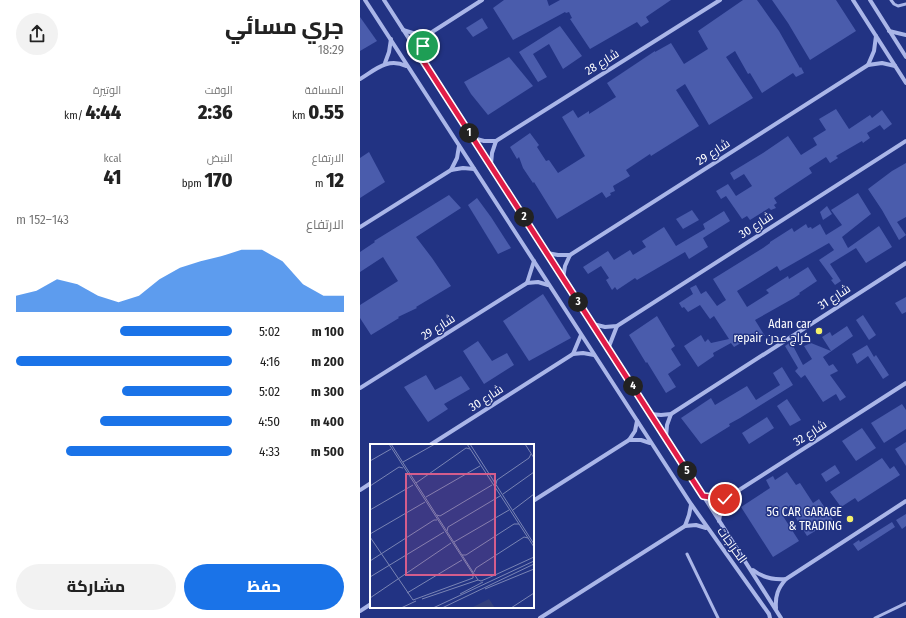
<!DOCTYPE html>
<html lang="ar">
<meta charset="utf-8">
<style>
body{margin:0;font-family:"Fira Sans Condensed",Cairo,sans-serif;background:#f2f2f2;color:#222;direction:rtl;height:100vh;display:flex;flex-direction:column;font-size:15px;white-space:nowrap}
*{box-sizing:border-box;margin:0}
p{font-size:13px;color:#767676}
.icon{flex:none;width:22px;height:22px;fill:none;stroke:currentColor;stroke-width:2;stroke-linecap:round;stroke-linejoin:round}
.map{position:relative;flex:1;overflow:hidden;direction:ltr}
.details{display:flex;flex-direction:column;background:#fff;width:360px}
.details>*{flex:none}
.pin{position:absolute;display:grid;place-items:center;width:34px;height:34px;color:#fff;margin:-17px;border:2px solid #fff;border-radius:50%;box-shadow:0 1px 4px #0007}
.km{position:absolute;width:20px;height:20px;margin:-10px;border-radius:50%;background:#222;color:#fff;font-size:11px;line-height:20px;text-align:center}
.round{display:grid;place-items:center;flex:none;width:42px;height:42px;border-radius:21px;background:#f2f2f2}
.overview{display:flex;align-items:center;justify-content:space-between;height:68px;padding:0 16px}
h1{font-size:22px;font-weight:800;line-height:30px}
.metrics{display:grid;grid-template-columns:repeat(3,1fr);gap:6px;height:68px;padding:4px 16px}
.metrics div{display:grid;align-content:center}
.metrics b{font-size:20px;font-weight:800}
.metrics small{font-size:11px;font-weight:400}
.metrics p{font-size:11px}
.chart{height:112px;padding:8px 16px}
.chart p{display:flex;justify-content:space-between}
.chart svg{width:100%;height:72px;margin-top:4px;fill:#1a73e8;opacity:.7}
.primary-button{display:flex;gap:8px;margin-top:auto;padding:8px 16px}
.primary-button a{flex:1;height:46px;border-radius:24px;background:#1a73e8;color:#fff;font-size:16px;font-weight:800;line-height:46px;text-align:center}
.primary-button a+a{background:#f2f2f2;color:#222}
ul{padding:0 16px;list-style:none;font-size:13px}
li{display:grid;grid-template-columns:64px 48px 1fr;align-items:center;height:30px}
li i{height:10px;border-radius:5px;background:#1a73e8}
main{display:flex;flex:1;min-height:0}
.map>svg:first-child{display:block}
.building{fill:#4a5cac}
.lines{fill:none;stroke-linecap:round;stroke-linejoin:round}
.service{stroke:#aab6e8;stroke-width:3}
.minor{stroke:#aab6e8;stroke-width:4}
.route-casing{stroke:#fff;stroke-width:8}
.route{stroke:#e11d48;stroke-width:5}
.poi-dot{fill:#f5f16b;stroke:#223383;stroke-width:1.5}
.labels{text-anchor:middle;stroke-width:3;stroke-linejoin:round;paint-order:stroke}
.street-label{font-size:12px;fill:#fff;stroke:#223383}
.poi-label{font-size:12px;fill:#fff;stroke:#223383;text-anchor:end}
.inset-road{fill:none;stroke:#7a85b5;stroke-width:1}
.view{fill:#d45d8c;fill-opacity:0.15;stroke:#d45d8c;stroke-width:2}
.inset-edge{fill:none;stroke:#fff;stroke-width:2}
</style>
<main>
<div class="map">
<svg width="546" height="618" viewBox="0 0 546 618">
<rect width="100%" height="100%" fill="#223383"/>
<g class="building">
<path d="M144 0H187L189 6 200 0H311L286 17 289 22 281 27 277 22 230 49 210 19 212 18 209 12 206 13 205 12 153 40 133 8Z"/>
<path d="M383 0H397L419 31 440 68 441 67 444 73 436 77 433 73 402 93 390 73 388 74 375 51 366 57 393 98 349 125 325 84 316 90 339 126 291 156 290 154 266 170 270 176 253 186 255 191 250 193 251 195 246 198 242 192 197 219 174 182 173 183 163 168 159 157 157 159 150 147 170 133 179 145 177 147 186 161 189 160 198 173 225 156 202 117 213 110 218 118 229 111V114L256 97 247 83 295 51V52L311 43 324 64 348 49 338 31Z"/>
<path d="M412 0H476L496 31 450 60 428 23Z"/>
<path d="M0 17 17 41 0 51Z"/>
<path d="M122 18 128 28 113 37 106 28Z"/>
<path d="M200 26 222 56 203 69 189 44 173 54 187 77 178 82 159 52Z"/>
<path d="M149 57 173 86 128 115 111 94 104 82Z"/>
<path d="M476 109 489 129 510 115 512 118 522 110 532 124 524 130 520 125 507 133 510 138 503 143 502 141 476 156 478 158 470 163 466 157 449 168 452 173 414 198 417 203 414 205 416 208 411 210 409 208 390 220 387 216 382 219 366 196 361 199 356 191 368 184 376 196 392 186 384 174 374 180 370 173 403 153 428 136 441 155 457 145 453 138 466 130 459 119Z"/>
<path d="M9 152 25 182 0 198V158Z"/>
<path d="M546 163V217L537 222 546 235 539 240 522 210 508 189 532 171Z"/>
<path d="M498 193 511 214 482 237 488 248 519 226 532 247 506 263 496 248 470 264 481 281 475 285 471 280 473 279 459 260 474 250 469 243 420 271 417 266 377 291 387 307 409 293 406 290 428 276 429 279 448 267 457 281 439 293 440 294 434 298 395 320 405 336 391 334V337L374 347 371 343 353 353 354 356 338 367 324 346 341 335 345 342 348 339 351 343 369 339 354 316 350 319 340 305 328 312 324 307 322 308 319 303 333 294 330 288 336 285 341 294 346 291 357 306 366 300 353 279 403 248 410 243V242L432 228 434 232 446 224 448 228 451 227 452 229 460 224 466 235 482 225 471 210Z"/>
<path d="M89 195 101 208 56 237 72 258 91 286 56 307 57 308 38 317 39 318 11 335 0 318V305L38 281 23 257 0 272V252L15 242 14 241Z"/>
<path d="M117 198 131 217 151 248 138 254 108 205Z"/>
<path d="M467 206 472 214 463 220 460 212Z"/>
<path d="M332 210 339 220 323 229 316 219Z"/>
<path d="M364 211 370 221 343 238 348 247 329 259 325 252 277 280 275 278 257 290 255 287 252 290 246 280 249 278 241 266 228 274 223 267 248 251 254 260 270 250 273 255 286 247 282 241 304 227 316 246 345 229 343 224Z"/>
<path d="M183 294 211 338 169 361 143 321Z"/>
<path d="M546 297V312L542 314 535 303Z"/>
<path d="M503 315 516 335 509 340 496 320Z"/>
<path d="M297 316 315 346 311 349 321 365 308 374 316 387 306 393 287 362 286 363 269 335Z"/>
<path d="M487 326 493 336 463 357 469 366 473 364 478 371 470 375 486 397 480 401 476 394 463 402 445 375 441 378 435 371 438 368 425 346 431 342 443 365 452 359 444 346 451 343 471 351 462 337 470 332 472 336Z"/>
<path d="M118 341 132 361 147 353 154 365 124 384 103 351Z"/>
<path d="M507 345 514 357 516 355 529 375 523 379 508 356 497 364 492 354Z"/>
<path d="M422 367 433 385 380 418 369 424 370 426 341 444 321 418 351 398 355 405 387 386 396 400 420 385 413 373Z"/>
<path d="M66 375 75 390 101 376 110 389 84 404 88 409 68 422 44 387Z"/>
<path d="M427 399 441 420 430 426 417 406Z"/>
<path d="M542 404 546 410V429L524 443 511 423Z"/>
<path d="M407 417 414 428 389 444 382 433Z"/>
<path d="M502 428 516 448 496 461 482 441Z"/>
<path d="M546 442V466L535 449Z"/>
<path d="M522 458 530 469 534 466 540 475 498 502 495 498 481 507 470 492Z"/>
<path d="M475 465 480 473 466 482 461 474Z"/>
<path d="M427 472 436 485 440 483 453 503 459 499 473 520 447 536 429 507 421 513 439 541 413 557 381 507 410 488 406 480 413 476 415 480Z"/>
<path d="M546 514V526L542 529 536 520Z"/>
<path d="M532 522 535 527 498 551 493 544 499 540 500 542Z"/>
</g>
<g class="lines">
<g class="service">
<path d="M531 0 534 4 538 6 546 4"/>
<path d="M327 554 358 618"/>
<path d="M515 618 546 603"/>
</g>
<g class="minor">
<path d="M5 0 331 504 409 614 410 618"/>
<path d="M24 0 306 437 421 618"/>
<path d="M493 0 546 83"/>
<path d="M510 0 546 57"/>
<path d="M43 30 56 34H69"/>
<path d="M529 31 546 35"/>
<path d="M62 59 63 46 69 34 122 0"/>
<path d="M25 63 29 52 31 39"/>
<path d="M508 65 514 51 516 36"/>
<path d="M0 79C15 70 28 57 46 66"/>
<path d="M113 138 124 141H136L360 0"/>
<path d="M131 164 132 153 136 141"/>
<path d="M91 170 97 158 99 146"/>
<path d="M0 227 91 170 103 168 114 169"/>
<path d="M187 253 198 255H210L508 65 522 63 535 66"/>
<path d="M203 278 205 266 210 255"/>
<path d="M167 283 174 261"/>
<path d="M233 324 245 327 257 326 546 141"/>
<path d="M248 349 257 326"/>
<path d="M213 354 221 335"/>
<path d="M0 388 167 283 178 282 188 285"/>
<path d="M290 414 301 415 311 414 546 263"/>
<path d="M306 437 307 425 311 414"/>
<path d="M269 440H281L290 443"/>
<path d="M70 445 213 354 223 353 234 355"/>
<path d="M0 490 11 483"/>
<path d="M343 496 354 499H365L546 383"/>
<path d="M173 501 269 440 275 431 277 421"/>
<path d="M359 521 361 509 365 499"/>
<path d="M325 526 329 515 331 505"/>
<path d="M393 570C403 578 413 580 426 579"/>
<path d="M416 608C415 596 418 588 426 579L546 501"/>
<path d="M0 611 11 604"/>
<path d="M180 618 325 526 336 525 346 528"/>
</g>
</g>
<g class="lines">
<g class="route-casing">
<path id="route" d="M63 46 62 59 343 496 365 499"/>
</g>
<use href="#route" class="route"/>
</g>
<g class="poi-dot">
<circle cx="459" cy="331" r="4"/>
<circle cx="490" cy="519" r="4"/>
</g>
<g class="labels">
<g class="street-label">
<text transform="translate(242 62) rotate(-32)" y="4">شارع 28</text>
<text transform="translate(353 152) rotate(-33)" y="4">شارع 29</text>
<text transform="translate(396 225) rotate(-33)" y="4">شارع 30</text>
<text transform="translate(474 297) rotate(-33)" y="4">شارع 31</text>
<text transform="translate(78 327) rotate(-32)" y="4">شارع 29</text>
<text transform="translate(126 398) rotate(-33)" y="4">شارع 30</text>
<text transform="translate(450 433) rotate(-33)" y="4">شارع 32</text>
<text transform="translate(372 545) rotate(54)" y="4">الكراجات</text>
</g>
<g class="poi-label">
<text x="451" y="328">Adan car<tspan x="451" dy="14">repair كراج عدن</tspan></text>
<text x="482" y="516">5G CAR GARAGE<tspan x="482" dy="14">&amp; TRADING</tspan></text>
</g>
</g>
<g transform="translate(10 444)">
<rect width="164" height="164" fill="#223383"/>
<path d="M119 155 125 164H101Z" fill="#33407c"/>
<path class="inset-road" d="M21 0 108 136 111 137 125 131M97 0 164 103M100 0 164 100M155 0 164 14M0 17 21 5M33 18 65 0M46 39 96 4 100 5M126 40 127 36 159 14 161 10M0 42 29 23 33 24M133 50 164 28M56 53 110 22M0 66 43 41M143 66 164 50M67 71 70 72 122 41M77 87 78 83 130 52M0 90 55 58M0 93 43 156 103 134V130L19 0M84 98 139 66M92 111H96L144 80H149M0 117 64 76H67M104 128 106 124 154 93 158 94M125 131 164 113M0 133 74 88M115 145 164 125M37 149 92 116M90 150 113 138M0 154 81 99M52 155 108 136M31 164 46 157M63 164 164 117M72 164 164 120M141 164 164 149"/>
<path class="view" d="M36 30H125V131H36Z"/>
<rect width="164" height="164" class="inset-edge"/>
</g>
</svg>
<div class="pin" style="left:63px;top:46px;background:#1e9e55"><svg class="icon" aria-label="arrive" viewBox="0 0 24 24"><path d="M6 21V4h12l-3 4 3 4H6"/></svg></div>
<div class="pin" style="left:365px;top:499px;background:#d93025"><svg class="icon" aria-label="check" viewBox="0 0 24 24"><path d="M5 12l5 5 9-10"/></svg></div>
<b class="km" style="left:109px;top:133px">1</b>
<b class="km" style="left:164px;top:217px">2</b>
<b class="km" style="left:218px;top:302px">3</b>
<b class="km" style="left:273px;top:386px">4</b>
<b class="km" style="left:327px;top:471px">5</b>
</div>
<section class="details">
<div class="overview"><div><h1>جري مسائي</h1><p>18:29</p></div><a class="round"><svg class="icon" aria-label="share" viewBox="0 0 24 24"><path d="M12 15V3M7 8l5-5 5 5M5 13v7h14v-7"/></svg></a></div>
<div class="metrics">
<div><p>المسافة</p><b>0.55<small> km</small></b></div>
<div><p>الوقت</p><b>2:36</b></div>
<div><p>الوتيرة</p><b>4:44<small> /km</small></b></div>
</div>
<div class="metrics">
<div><p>الارتفاع</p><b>12<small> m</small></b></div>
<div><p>النبض</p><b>170<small> bpm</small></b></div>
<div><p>kcal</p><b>41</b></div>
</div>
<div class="chart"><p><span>الارتفاع</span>143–152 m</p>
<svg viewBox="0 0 160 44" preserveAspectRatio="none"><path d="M0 44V34L10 31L20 24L30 27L40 34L50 38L60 34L70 24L80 17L90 13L100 10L110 6L120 6L130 13L140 27L150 34L160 34V44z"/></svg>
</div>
<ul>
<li><b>100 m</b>5:02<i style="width:52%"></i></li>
<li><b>200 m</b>4:16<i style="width:100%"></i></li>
<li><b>300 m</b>5:02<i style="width:51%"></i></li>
<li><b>400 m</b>4:50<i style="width:61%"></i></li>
<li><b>500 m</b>4:33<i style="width:77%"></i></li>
</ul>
<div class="primary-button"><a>حفظ</a><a>مشاركة</a></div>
</section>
</main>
